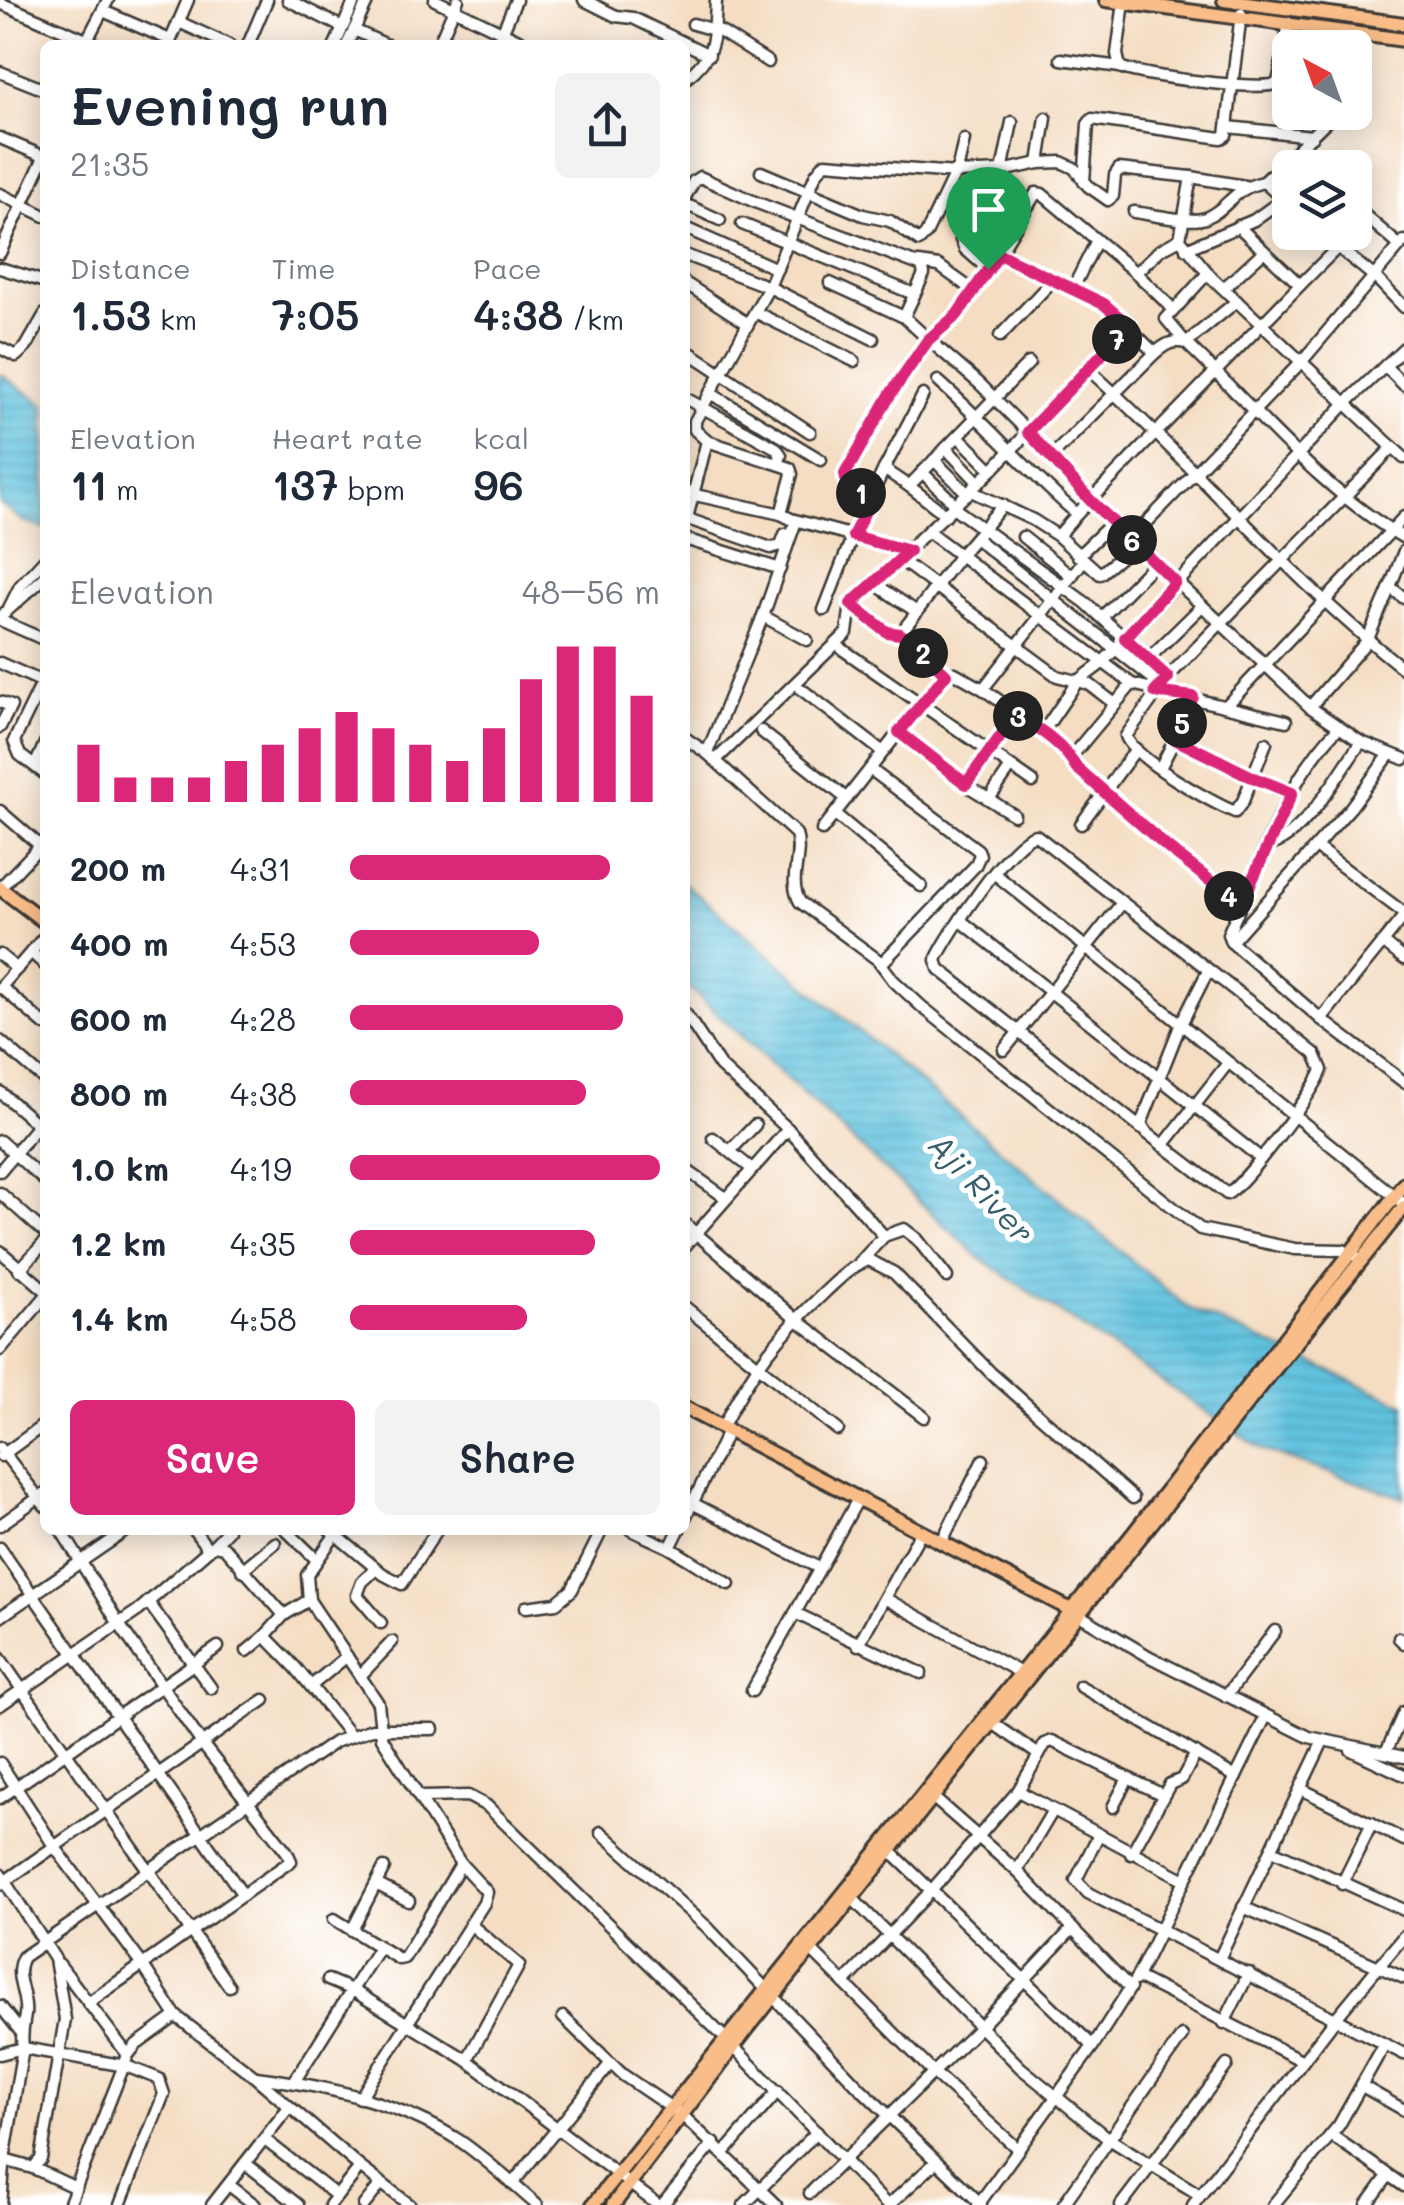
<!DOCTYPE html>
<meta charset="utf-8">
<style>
body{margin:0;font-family:Mali,sans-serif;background:#f2f2f3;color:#1f2937;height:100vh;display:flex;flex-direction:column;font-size:38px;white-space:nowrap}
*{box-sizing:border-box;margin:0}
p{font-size:32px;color:#747a83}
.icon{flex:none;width:55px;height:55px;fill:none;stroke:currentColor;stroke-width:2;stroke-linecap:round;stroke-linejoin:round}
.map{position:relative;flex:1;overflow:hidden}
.drawer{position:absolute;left:40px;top:40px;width:650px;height:1495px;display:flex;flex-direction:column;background:#fff;border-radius:15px;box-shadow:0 5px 25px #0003}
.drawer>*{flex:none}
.needle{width:65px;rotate:319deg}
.tools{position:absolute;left:1272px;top:30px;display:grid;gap:20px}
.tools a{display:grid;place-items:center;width:100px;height:100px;border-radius:15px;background:#fff;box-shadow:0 5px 25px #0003;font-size:50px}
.pin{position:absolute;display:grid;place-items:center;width:85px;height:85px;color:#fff;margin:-102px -42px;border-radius:50% 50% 50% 0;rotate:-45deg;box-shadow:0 0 10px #0007}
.pin .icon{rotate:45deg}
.km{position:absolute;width:50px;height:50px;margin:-25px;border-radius:50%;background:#222;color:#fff;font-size:28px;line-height:50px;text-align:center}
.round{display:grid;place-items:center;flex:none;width:105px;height:105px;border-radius:15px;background:#f2f2f3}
.summary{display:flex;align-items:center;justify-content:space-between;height:170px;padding:0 30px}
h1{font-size:55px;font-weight:600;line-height:75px}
.stats{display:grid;grid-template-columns:repeat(3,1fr);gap:15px;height:170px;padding:10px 30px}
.stats div{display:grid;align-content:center}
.stats b{font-size:42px;font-weight:600}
.stats small{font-size:28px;font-weight:400}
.stats p{font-size:28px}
.chart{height:280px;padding:20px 30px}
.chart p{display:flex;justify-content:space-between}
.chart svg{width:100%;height:180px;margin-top:10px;stroke:#db2777;stroke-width:6}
.cta{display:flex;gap:20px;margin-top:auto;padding:20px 30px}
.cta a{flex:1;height:115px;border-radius:15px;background:#db2777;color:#fff;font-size:40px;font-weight:600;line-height:115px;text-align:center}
.cta a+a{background:#f2f2f3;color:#1f2937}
ul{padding:0 30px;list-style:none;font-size:32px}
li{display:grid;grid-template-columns:160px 120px 1fr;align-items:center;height:75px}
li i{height:25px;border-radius:12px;background:#db2777}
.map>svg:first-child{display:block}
.water{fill:url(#water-rules);stroke:#3e6f7e;stroke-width:2.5}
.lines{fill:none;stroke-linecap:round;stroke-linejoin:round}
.minor-casing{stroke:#3c3935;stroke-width:15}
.major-casing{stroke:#3c3935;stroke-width:18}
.minor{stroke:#fff;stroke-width:10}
.major{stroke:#f8bd88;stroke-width:12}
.route-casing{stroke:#fff;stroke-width:20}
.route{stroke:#db2777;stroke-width:12}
.labels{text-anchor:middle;stroke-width:10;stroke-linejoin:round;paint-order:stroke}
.water-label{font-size:32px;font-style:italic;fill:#375e6a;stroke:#fff}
</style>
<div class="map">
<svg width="1404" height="2205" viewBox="0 0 1404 2205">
<defs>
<pattern id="water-rules" width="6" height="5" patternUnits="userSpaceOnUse" patternTransform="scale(2.5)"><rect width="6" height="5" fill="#60c2df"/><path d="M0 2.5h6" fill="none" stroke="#53a6bf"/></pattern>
</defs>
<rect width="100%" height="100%" fill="#fff"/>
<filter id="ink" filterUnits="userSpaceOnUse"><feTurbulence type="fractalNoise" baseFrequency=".01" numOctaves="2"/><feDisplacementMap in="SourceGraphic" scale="20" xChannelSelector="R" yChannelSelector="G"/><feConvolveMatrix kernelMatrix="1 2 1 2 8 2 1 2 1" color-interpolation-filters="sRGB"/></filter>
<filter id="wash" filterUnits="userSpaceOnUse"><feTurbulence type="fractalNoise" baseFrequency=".0048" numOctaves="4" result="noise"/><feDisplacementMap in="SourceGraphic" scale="40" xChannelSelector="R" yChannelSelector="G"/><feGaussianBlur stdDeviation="2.25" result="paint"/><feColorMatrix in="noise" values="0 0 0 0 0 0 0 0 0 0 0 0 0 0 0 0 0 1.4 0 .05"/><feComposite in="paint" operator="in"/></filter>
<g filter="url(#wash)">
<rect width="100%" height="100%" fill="#f4ddc2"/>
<g class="water">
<path d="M0 374 45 405V529L21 520 0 504Z"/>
<path d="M685 884 1188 1308 1404 1404V1498L1263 1450 981 1259 685 984Z"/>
</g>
</g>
<g filter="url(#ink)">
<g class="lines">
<g class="minor-casing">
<g id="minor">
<path d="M288 0 342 27"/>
<path d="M435 0 529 45"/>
<path d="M584 0 616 16 633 18 709 55"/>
<path d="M1124 2 1117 54 1120 67C1138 76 1265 92 1278 83L1289 23"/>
<path d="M0 3 98 45"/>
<path d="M103 11 170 40"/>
<path d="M179 22 229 45"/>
<path d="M693 24 721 32 768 62"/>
<path d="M354 30 387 45"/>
<path d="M85 44 108 0"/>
<path d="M169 44 188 0"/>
<path d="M248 45 267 0"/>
<path d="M335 45 355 0"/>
<path d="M347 45 368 0"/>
<path d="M438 45 458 0"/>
<path d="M497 45 516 0"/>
<path d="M1061 59 1120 67"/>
<path d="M0 72 45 90"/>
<path d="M685 79C717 55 714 37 716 0"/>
<path d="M1228 127 1312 136"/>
<path d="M0 138 45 157"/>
<path d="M1039 163 1046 118"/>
<path d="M761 172 863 215 890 221 919 241 926 234 958 167 964 140"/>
<path d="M1191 177 1245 186"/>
<path d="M1084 182 1088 124 1092 119 1221 138 1226 135 1241 14"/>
<path d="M0 194 45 216"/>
<path d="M685 197 694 181 700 177 755 202 922 266 924 274 904 317"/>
<path d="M685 204 720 220"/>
<path d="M1290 206 1264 182 1336 112"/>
<path d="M1355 207 1400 246"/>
<path d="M1134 212C1150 214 1191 224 1205 218 1229 209 1232 188 1264 182"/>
<path d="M742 224 914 294"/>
<path d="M685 228 777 269"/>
<path d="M1319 232 1376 278 1404 307"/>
<path d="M1186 249 1254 220 1290 194"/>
<path d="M0 253 45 155"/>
<path d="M999 254 1104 304 1155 353"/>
<path d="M685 255 769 287 748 324"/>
<path d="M919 263 939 266 974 291"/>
<path d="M0 268 45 282"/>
<path d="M988 269 965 249 961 240 1002 171 1012 122"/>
<path d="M1136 273 1173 309"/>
<path d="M1207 274 1166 319 1186 343 1237 301"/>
<path d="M685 283 748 324 695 421V430L707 441 687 518"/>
<path d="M830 283 904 317 929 340 957 315 999 254 1036 193 1042 194 1136 273 1160 250 1180 239"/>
<path d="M1300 285 1336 249"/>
<path d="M1224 288 1264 251"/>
<path d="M1072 290 1096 242"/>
<path d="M755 312 854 361"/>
<path d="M1000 336 1052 281"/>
<path d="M873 339 769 287 816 174 825 163 956 173 1002 171 1039 163 1061 162 1074 168 1088 186 1108 200 1113 196 1115 175 1119 169 1191 177 1180 239 1212 278 1404 458"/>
<path d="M0 348 16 356 26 347 45 314"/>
<path d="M689 352 810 432"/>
<path d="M1385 366 1404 385"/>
<path d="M1087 368C1195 465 1289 579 1404 669"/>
<path d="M938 381C986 423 1028 472 1077 514L1300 285 1238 226"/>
<path d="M710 393 821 460"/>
<path d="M685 398 776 448 781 455 779 462"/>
<path d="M958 436 992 470"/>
<path d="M707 441 790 468 792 474 781 514"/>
<path d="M946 448 979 483"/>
<path d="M1052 456 1155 353C1166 344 1172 340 1186 343 1256 409 1320 490 1404 538"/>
<path d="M934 460 968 494"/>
<path d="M922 472 956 505"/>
<path d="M909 486 884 469 923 395"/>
<path d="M971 491 1033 520 1058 536 1100 574 1136 544"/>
<path d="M686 493 781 514 791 519 909 551"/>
<path d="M871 499 847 484 845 474 890 395 929 340 980 384 1052 456 1090 500 1310 707 1361 742 1404 759"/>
<path d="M954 508 1086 603 1125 639 1347 402 1404 348"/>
<path d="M946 515 909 486 1029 363"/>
<path d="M685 518 771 548 781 545 785 534"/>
<path d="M796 521 763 616 707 753 796 834C803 857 787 880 800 902L878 960 894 981 921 1006 1200 1229 1295 1249 1343 1250 1356 1256"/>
<path d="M929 532 1132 684 1286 721"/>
<path d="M1058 536 1077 514"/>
<path d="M1023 537 1072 576"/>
<path d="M975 538 1161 685"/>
<path d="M685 539 780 569"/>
<path d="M1131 539 1303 360 1404 241"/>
<path d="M1404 551 1390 587 1404 598"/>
<path d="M1078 556 1113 522"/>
<path d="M899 559 1057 676 1089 684 1115 704"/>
<path d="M1084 560 983 689 1043 732 1071 757 1132 684"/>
<path d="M872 582 917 612"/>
<path d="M851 604 887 632 906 637 946 674"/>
<path d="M9 608 20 586 45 559"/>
<path d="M824 610 853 535 884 469"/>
<path d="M763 616 807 640"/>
<path d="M0 617 45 577"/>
<path d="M1102 617 1155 563"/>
<path d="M0 620 45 640"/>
<path d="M900 634 960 555 1003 505"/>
<path d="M842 649 1033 782"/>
<path d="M1148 659 1201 607"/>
<path d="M0 663 45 683"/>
<path d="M45 677 14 741 20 755 45 774"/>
<path d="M1168 677 1126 736C1133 758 1212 803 1235 812L1243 801 1266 743"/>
<path d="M801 689 883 752"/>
<path d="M0 702 11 706 0 727"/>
<path d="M1226 706 1404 517"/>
<path d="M1310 707 1367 641 1390 587"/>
<path d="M1339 727C1284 782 1260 864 1228 934L1231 942 1321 1019 1404 1082"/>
<path d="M761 731 847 799"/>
<path d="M899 732 946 674 955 673 983 689"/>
<path d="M1043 732 1077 682 1101 664 1125 639 1168 677 1393 447"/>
<path d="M685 738 707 753"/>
<path d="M1175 739 1193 697"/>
<path d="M1071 757 1076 767 1168 848 1231 897 1243 901"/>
<path d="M716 760 847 633 851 604 992 470 1129 327"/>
<path d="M35 766 45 743"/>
<path d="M1160 768 1175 739 1252 777 1292 793"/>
<path d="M870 769 978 850 980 855 975 866 882 963"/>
<path d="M989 799 1011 767"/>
<path d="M0 811 44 849"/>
<path d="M835 814 921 886"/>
<path d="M1014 815 966 785 1016 715"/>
<path d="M1081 824 1136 749"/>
<path d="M822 830 899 732 966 785"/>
<path d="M1268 846C1304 837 1339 773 1361 742"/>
<path d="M1316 847 1404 913"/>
<path d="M995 874 1404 1204"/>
<path d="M0 888 45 841"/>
<path d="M960 920 1259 1157"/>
<path d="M1231 942 1351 807 1390 754"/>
<path d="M1383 942 1404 959"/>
<path d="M31 952 45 965"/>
<path d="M0 955 17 969"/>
<path d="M1 987 45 1025"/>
<path d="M0 988 45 936"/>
<path d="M685 1013 720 1066 788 1129"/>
<path d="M1321 1019 1404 916"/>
<path d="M0 1041 45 1080"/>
<path d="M1004 1050 1122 903"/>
<path d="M0 1092 45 1131"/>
<path d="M1142 1129 939 969 936 960C947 935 1013 837 1036 835L1278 1024 1315 1054 1322 1070C1314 1092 1245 1184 1227 1194L1147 1133 1141 1124 1180 1026 1208 971"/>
<path d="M713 1138 752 1169"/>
<path d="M0 1141 45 1181"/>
<path d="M1163 1146 1228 1063"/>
<path d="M730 1151 755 1125"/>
<path d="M685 1169 726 1198"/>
<path d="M0 1171 45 1117"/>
<path d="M0 1193 45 1233"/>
<path d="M685 1224 796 1319 924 1417"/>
<path d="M685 1246 788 1129 884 1236"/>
<path d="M0 1251 45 1290"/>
<path d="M860 1262 884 1236 904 1229 917 1239 947 1277"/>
<path d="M19 1270 45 1242"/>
<path d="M685 1307 838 1430"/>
<path d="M0 1350 45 1297"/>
<path d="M722 1428C750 1371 779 1335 825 1292 839 1279 851 1266 869 1260L894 1273 991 1373 1133 1498"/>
<path d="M0 1448 45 1506"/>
<path d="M1 1456 45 1424"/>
<path d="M692 1503 819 1568"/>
<path d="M685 1518 728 1431"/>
<path d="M0 1525 45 1493"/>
<path d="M61 1530 119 1624 203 1745 287 1852 291 1861 88 2003"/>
<path d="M194 1530 208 1549"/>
<path d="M286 1530 317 1560"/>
<path d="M330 1530 383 1574 402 1584 437 1530"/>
<path d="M631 1530 670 1548 729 1584"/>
<path d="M335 1535 307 1575 309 1600 378 1703 382 1738 461 1864 487 1892 484 1903 360 2098"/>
<path d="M941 1543 983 1460"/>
<path d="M214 1545 228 1530"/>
<path d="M0 1548 243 1895"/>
<path d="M670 1548 679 1530"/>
<path d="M376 1569 362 1582 357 1595 381 1623"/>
<path d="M242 1570 275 1543"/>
<path d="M886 1599 1021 1673"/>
<path d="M148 1602 211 1688"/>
<path d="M526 1607 556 1603 572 1590 602 1530"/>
<path d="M1074 1612 1150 1657 1309 1737 1404 1757"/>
<path d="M795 1613 921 1673"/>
<path d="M284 1615 265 1636 296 1668 350 1735"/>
<path d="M0 1617 127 1530"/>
<path d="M1399 1638 1404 1643"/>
<path d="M858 1645 921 1532"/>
<path d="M247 1651 265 1636"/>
<path d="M0 1658 229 1986"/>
<path d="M361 1675 392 1642"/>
<path d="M311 1686 347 1656"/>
<path d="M1080 1686 1236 1777"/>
<path d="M752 1691 858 1499"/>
<path d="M1226 1696 1275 1631"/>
<path d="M0 1705 139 1610 214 1545 224 1547 284 1615 309 1600"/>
<path d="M987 1719 1039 1755 1018 1791 1185 1880"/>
<path d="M1351 1750 1404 1775"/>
<path d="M1386 1752 1404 1712"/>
<path d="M1039 1755 1045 1744 1052 1741 1163 1795"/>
<path d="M0 1763 54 1846 142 1964 176 2016 255 2077 360 2167 410 2205"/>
<path d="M1301 1789 1404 1840"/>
<path d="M929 1794 1017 1871 1130 1988 1093 2046 978 2205"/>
<path d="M421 1797 468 1796 487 1806 725 2038 887 2205"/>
<path d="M0 1798 218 1647"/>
<path d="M1113 1807 1128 1778"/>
<path d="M601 1832 707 1927 860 2088 981 2204"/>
<path d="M1098 1836 1076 1880 1088 1893 1404 2054"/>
<path d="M885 1846 1093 2046"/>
<path d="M1272 1850 1404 1910"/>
<path d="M1131 1854 1170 1784 1182 1779 1196 1753"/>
<path d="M1017 1871 1052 1812"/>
<path d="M0 1874 55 1959 65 2019 41 2159 33 2168 4 2160 0 2155"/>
<path d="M1 1884 264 1700"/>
<path d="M376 1884 409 1901"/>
<path d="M1342 1884 1372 1823"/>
<path d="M849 1895 1021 2068 1106 2137 1200 2195"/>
<path d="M1243 1907 1404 1978"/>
<path d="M334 1919 399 1959 404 1958 461 1864"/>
<path d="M352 1930 384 1868"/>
<path d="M807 1946 934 2073 1018 2149"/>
<path d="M1219 1959 1323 1741"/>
<path d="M59 1964 128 2055"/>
<path d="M1137 1977 1266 1716"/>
<path d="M328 1980 352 1990 467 2060 658 2205"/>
<path d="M1135 1980 1137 1977 1303 2061"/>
<path d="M844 1983 931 1891 1018 1791"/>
<path d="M0 2006 20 2031"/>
<path d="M563 2017 623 2075 682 2115 776 2205"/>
<path d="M1224 2023 1249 1973"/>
<path d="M0 2054 23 2048 126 2066 159 2079 164 2094 120 2205"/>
<path d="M467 2060 519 1965 470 1924"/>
<path d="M256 2077C326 2086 400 2102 460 2141 488 2160 512 2184 537 2205"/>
<path d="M294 2082 379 1947"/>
<path d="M1362 2086 1404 2110"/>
<path d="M1331 2135 1404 2186"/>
<path d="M265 2140 337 2196"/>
<path d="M724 2153 778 2091"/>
<path d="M245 2163 298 2205"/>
<path d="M33 2168 76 2188"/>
<path d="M512 2184 611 2063"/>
<path d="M229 2185 255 2205"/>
<path d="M810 2193 979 2028 1072 1929"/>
<path d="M1 2205 5 2154 23 2048C21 2034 23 2028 25 2015 28 1995 12 1976 23 1957L335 1742 372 1729H433"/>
<path d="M69 2205 128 2055 136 2045 176 2016"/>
<path d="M212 2205 289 2107"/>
<path d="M330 2205 360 2167"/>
<path d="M364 2205 381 2184"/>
<path d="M662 2205 714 2143"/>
<path d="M744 2205 817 2132"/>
<path d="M889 2205 935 2163"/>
<path d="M1063 2205 1182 2036"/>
<path d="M1121 2205 1227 2065"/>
<path d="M1193 2205 1336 2018 1404 1936"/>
<path d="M1273 2205 1339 2125 1384 2045"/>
<path d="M1367 2205 1388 2176"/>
</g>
</g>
<g class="major-casing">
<g id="major">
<path d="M1106 0 1404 40"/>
<path d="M1224 0 1404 24"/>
<path d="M0 888 45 922"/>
<path d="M685 1408 1071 1610"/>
<path d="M593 2205 1134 1533 1404 1184"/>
<path d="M613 2205 744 2033 1404 1207"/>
</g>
</g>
<use href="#minor" class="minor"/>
<use href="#major" class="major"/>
</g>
</g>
<g class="lines" filter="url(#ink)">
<g class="route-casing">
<path id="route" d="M999 254 1104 304 1129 326 1028 432 1090 500 1175 582 1125 638 1168 678 1155 692 1193 697 1175 739 1252 777 1292 793 1243 900 1231 897 1168 848 1076 767C1063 743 1039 729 1016 715L966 784 899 732 946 674 911 641 900 634 887 632 851 604 909 551 853 536 871 499 847 484 845 474 890 395 928 340 957 315Z"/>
</g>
<use href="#route" class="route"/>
</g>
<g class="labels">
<g class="water-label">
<text transform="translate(981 1189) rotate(47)" y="11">Aji River</text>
</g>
</g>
</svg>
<div class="tools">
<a><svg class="needle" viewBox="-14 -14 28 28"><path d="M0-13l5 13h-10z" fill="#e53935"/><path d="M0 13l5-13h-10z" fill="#747a83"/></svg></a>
<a><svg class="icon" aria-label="layers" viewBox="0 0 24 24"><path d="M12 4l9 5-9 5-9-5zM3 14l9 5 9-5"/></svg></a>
</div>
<div class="pin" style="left:988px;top:269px;background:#1e9e55"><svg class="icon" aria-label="arrive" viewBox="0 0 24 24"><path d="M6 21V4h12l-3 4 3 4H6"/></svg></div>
<b class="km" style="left:861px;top:493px">1</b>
<b class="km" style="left:923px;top:653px">2</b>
<b class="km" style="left:1018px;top:716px">3</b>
<b class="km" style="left:1229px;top:896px">4</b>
<b class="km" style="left:1182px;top:723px">5</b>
<b class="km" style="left:1132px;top:540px">6</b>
<b class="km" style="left:1117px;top:339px">7</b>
<section class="drawer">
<div class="summary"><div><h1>Evening run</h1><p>21:35</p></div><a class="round"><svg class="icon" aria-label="share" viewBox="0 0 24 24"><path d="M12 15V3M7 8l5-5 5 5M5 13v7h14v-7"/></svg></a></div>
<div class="stats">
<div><p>Distance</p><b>1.53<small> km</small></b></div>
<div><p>Time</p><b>7:05</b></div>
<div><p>Pace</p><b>4:38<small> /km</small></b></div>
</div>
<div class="stats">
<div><p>Elevation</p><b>11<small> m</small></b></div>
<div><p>Heart rate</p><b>137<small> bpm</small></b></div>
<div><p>kcal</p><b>96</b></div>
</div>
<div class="chart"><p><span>Elevation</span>48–56 m</p>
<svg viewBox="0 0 160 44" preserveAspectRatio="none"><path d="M5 44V30M15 44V38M25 44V38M35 44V38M45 44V34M55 44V30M65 44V26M75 44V22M85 44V26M95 44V30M105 44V34M115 44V26M125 44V14M135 44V6M145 44V6M155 44V18"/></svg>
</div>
<ul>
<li><b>200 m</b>4:31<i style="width:84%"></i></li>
<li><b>400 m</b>4:53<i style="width:61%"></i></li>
<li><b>600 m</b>4:28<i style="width:88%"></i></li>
<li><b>800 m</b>4:38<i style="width:76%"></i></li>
<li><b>1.0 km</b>4:19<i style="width:100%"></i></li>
<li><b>1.2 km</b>4:35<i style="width:79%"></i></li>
<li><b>1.4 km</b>4:58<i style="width:57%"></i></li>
</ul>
<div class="cta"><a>Save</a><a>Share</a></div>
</section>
</div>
